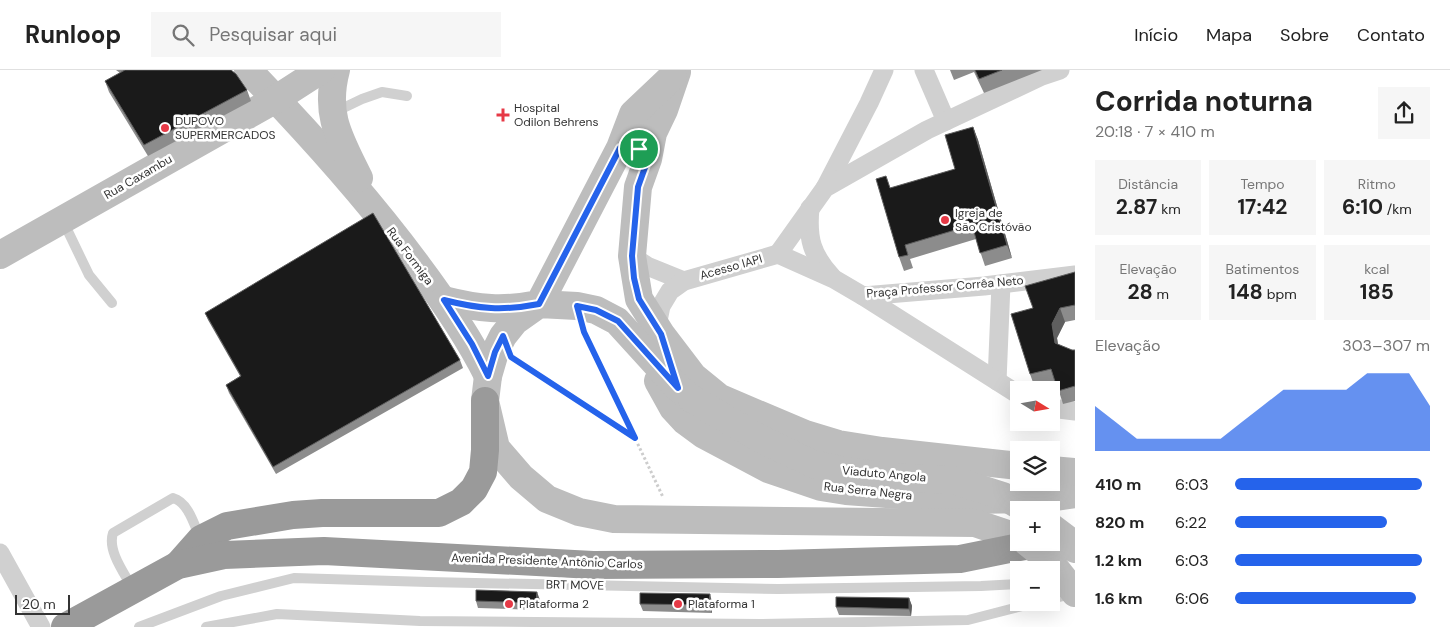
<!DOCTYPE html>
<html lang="pt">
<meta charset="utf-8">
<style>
body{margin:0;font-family:"DM Sans",sans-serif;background:#f6f6f6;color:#222;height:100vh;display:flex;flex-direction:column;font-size:19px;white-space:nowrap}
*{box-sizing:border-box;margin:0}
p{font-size:16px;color:#767676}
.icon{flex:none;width:28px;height:28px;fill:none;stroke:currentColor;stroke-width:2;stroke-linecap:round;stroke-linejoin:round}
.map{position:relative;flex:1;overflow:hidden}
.details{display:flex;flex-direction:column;background:#fff;width:375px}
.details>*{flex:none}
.needle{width:32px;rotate:101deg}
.buttons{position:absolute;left:1010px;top:311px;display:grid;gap:10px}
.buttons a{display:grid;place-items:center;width:50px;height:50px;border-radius:0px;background:#fff;box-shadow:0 5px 20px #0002;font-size:25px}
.scale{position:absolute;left:15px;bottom:12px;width:55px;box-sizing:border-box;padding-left:5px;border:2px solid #333;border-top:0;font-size:14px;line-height:18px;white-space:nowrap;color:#333;-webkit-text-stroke:4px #fff;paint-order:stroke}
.pin{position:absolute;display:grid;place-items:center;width:42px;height:42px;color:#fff;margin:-21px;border:2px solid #fff;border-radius:50%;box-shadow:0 1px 5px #0007}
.round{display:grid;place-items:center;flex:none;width:52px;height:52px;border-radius:0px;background:#f6f6f6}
.summary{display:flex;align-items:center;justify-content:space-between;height:85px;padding:0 20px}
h1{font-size:28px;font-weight:700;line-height:38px}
.metrics{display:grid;grid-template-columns:repeat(3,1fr);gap:8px;height:85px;padding:5px 20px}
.metrics div{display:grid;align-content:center;border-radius:0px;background:#f6f6f6;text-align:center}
.metrics b{font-size:21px;font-weight:700}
.metrics small{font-size:14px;font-weight:400}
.metrics p{font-size:14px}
.chart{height:140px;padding:10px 20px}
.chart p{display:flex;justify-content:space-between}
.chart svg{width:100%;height:90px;margin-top:5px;fill:#2563eb;opacity:.7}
ul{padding:0 20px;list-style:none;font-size:16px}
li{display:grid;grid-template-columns:80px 60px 1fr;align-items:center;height:38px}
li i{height:12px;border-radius:6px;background:#2563eb}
header{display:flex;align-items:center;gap:30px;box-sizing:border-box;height:70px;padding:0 25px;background:#fff;border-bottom:1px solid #e0e0e0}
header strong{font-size:24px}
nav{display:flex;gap:28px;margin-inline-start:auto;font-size:18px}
.search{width:350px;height:45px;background:#f6f6f6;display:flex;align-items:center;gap:12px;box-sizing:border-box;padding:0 18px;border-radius:0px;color:#767676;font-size:19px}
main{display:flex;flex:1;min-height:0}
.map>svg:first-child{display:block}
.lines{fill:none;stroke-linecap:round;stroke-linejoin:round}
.path{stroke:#cdcdcd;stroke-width:3;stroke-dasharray:2.5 2.5;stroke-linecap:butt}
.lane{stroke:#d0d0d0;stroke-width:10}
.street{stroke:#d0d0d0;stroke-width:19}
.secondary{stroke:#bdbdbd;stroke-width:28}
.highway{stroke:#9a9a9a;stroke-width:28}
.secondary-bridge{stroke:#bdbdbd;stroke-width:28}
.wall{fill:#8c8c8c}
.shaded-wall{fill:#5f5f5f}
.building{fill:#1a1a1a;stroke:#5f5f5f}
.route-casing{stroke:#fff;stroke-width:10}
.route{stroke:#2563eb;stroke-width:6}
.poi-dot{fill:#e63946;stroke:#fff;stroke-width:2}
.labels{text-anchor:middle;stroke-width:5;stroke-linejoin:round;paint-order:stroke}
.poi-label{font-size:12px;fill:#333;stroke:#fff;text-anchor:start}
.street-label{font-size:12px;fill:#333;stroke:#fff}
</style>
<header>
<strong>Runloop</strong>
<div class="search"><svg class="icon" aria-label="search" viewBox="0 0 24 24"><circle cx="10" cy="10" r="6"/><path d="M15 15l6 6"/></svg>Pesquisar aqui</div>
<nav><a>Início</a><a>Mapa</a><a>Sobre</a><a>Contato</a></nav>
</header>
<main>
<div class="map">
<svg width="1075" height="557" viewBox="0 0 1075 557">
<rect width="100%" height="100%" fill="#fff"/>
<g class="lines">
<g class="path">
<path d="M584 261 663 427"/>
<path d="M516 291 634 368"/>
</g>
<g class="lane">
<path d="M335 42 362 29 382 22 407 26"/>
<path d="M63 151 89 205 112 233"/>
<path d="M133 519C125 504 107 481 113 463L173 428C188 432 194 454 200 468"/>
<path d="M1051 529 1072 524"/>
<path d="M139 557 221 526 294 508 428 512 778 519 981 516 1019 514"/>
<path d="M206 557 277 544 420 551 760 554 968 550 1038 532"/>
</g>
<g class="street">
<path d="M924 0 946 51"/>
<path d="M825 118 869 33 884 0"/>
<path d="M810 138C807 169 812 185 832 207"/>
<path d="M632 186 647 196 684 211"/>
<path d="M863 226 984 216 1075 205"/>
<path d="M661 262 658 251 661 236 670 221 684 211 778 184"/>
<path d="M997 311 1001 214"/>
<path d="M1019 325 863 226 834 209 778 184 825 118 927 60 1042 6 1060 0"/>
<path d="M1051 338 1075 341"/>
<path d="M0 483 41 557"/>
</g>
<g class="secondary">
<path d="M248 0C308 62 366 126 417 195 444 231 468 266 488 306"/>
<path d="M336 0C324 45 340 69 359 108"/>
<path d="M677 2 664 40 653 63 648 89 638 117 632 186 639 229 661 264 693 306 720 328 805 364 838 374 882 381 1019 396"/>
<path d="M0 185 276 29 321 0"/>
<path d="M444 230C479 239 503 241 539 234L620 78 633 44 673 6"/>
<path d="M658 311 673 338 685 351 704 365 768 399 821 417 846 421 967 430 1042 429 1075 424"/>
<path d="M692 329 678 318 617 251 596 240 577 236 539 234 515 251 503 266 495 282 488 306 485 331 496 378 521 407 547 429 579 442 614 449 975 453 1019 468"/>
<path d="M1051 400 1075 402"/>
</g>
<g class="highway">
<path d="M178 495 201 469 227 456 293 445 322 443H439L461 432 474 419 483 402 485 380V331"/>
<path d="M65 557 178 495 224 485 324 481 593 495 778 494 960 489 1044 472"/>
</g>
<g class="secondary-bridge">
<path d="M692 329 759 368 813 394 836 399 887 407 953 410 1003 426 1027 440"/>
<path d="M1051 457 1067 469 1075 479"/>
<path d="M1027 472 1048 489 1075 523"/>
</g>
</g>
<g class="wall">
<path d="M116 0H231L247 20 251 31 148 86 109 22 105 11 120 3Z"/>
<path d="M950 0H1042L984 23 974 2 954 10Z"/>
<path d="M973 57 978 70 1012 188 985 196 976 169 910 189 913 198 904 201 899 187 891 118 955 99Z"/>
<path d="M1075 202V250L1065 252 1057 268 1058 275 1072 280H1075V331L1063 334 1056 312 1035 318 1030 304Z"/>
<path d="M205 243 460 290 463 298 276 404 229 323 226 315 240 306 208 250Z"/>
<path d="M909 528 912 536 911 546 839 545 836 537Z"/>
<path d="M540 530 539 540 478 538 476 531Z"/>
<path d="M712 532V543L643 541 640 534Z"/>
</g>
<g class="shaded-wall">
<path d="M973 57 978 70 1012 188 1007 175Z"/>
<path d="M1060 238 1065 252 1057 268 1060 287 1055 273 1052 254Z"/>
<path d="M537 522 540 530 539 540 536 533Z"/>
<path d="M710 524 712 532V543L709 535Z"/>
<path d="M909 528 912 536 911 546 909 539Z"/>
</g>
<g class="building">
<path d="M125 0H231L236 4 247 20 144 75 105 11Z"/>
<path d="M975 0H1002L979 9Z"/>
<path d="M973 57 1007 175 980 183 972 155 905 175 908 185 899 187 876 109 886 106 890 118 955 99 945 65Z"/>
<path d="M373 143 460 290 273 397 226 315 241 306 205 243Z"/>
<path d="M1075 202V235L1060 238 1052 254 1055 273 1072 280H1075V316L1058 321 1051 299 1030 304 1011 244 1033 238 1025 216Z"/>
<path d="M476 520 537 522 536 533 476 531Z"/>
<path d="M640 523 710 524 709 535 640 534Z"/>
<path d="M836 527 909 528V539L836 537Z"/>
</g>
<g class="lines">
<g class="route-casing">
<path id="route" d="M630 77 639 79 648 89 638 117 632 186 634 208 639 229 661 264 678 318 618 251 596 240 577 236 584 262 635 368 511 287 503 266 495 282 488 306 472 274 444 230C479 239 503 241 539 234L620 78Z"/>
</g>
<use href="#route" class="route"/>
</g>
<g class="poi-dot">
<path d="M500.5 37.5h5v5h5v5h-5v5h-5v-5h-5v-5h5z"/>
<circle cx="165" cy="58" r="5"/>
<circle cx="945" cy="150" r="5"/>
<circle cx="509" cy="534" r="5"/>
<circle cx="678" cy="534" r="5"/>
</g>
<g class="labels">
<g class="poi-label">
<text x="514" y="42">Hospital<tspan x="514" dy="14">Odilon Behrens</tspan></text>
<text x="175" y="55">DUPOVO<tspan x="175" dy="14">SUPERMERCADOS</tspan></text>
<text x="955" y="147">Igreja de<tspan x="955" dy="14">São Cristóvão</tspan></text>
<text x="519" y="538">Plataforma 2</text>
<text x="688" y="538">Plataforma 1</text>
</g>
<g class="street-label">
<text transform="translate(138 107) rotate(-30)" y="4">Rua Caxambu</text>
<text transform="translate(410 186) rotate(53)" y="4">Rua Formiga</text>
<text transform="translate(731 197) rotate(-16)" y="4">Acesso IAPI</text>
<text transform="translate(945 217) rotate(-5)" y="4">Praça Professor Corrêa Neto</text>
<text transform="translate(884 404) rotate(5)" y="4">Viaduto Angola</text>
<text transform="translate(868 421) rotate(6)" y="4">Rua Serra Negra</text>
<text transform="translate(547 491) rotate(2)" y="4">Avenida Presidente Antônio Carlos</text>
<text transform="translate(575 515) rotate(1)" y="4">BRT MOVE</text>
</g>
</g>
</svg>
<div class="buttons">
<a><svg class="needle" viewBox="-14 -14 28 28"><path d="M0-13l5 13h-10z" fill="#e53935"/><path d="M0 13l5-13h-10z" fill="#767676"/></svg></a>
<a><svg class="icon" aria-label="layers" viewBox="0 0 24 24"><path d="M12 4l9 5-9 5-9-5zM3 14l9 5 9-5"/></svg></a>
<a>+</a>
<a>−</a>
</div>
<div class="scale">20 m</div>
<div class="pin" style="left:639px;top:79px;background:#1e9e55"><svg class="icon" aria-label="arrive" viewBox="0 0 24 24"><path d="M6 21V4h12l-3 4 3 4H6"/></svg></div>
</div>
<section class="details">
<div class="summary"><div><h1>Corrida noturna</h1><p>20:18 · 7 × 410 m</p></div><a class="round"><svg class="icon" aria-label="share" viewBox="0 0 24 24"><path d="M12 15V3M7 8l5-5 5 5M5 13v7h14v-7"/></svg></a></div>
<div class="metrics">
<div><p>Distância</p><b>2.87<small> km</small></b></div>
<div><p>Tempo</p><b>17:42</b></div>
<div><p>Ritmo</p><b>6:10<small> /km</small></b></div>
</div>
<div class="metrics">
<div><p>Elevação</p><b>28<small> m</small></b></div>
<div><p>Batimentos</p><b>148<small> bpm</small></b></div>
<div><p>kcal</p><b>185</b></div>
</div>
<div class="chart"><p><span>Elevação</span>303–307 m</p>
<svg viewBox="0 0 160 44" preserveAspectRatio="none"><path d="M0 44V22L10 30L20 38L30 38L40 38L50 38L60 38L70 30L80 22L90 14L100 14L110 14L120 14L130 6L140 6L150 6L160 22V44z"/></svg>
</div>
<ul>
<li><b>410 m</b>6:03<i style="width:96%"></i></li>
<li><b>820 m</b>6:22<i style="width:78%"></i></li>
<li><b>1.2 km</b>6:03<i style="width:96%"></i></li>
<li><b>1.6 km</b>6:06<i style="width:93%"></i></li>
</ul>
</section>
</main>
